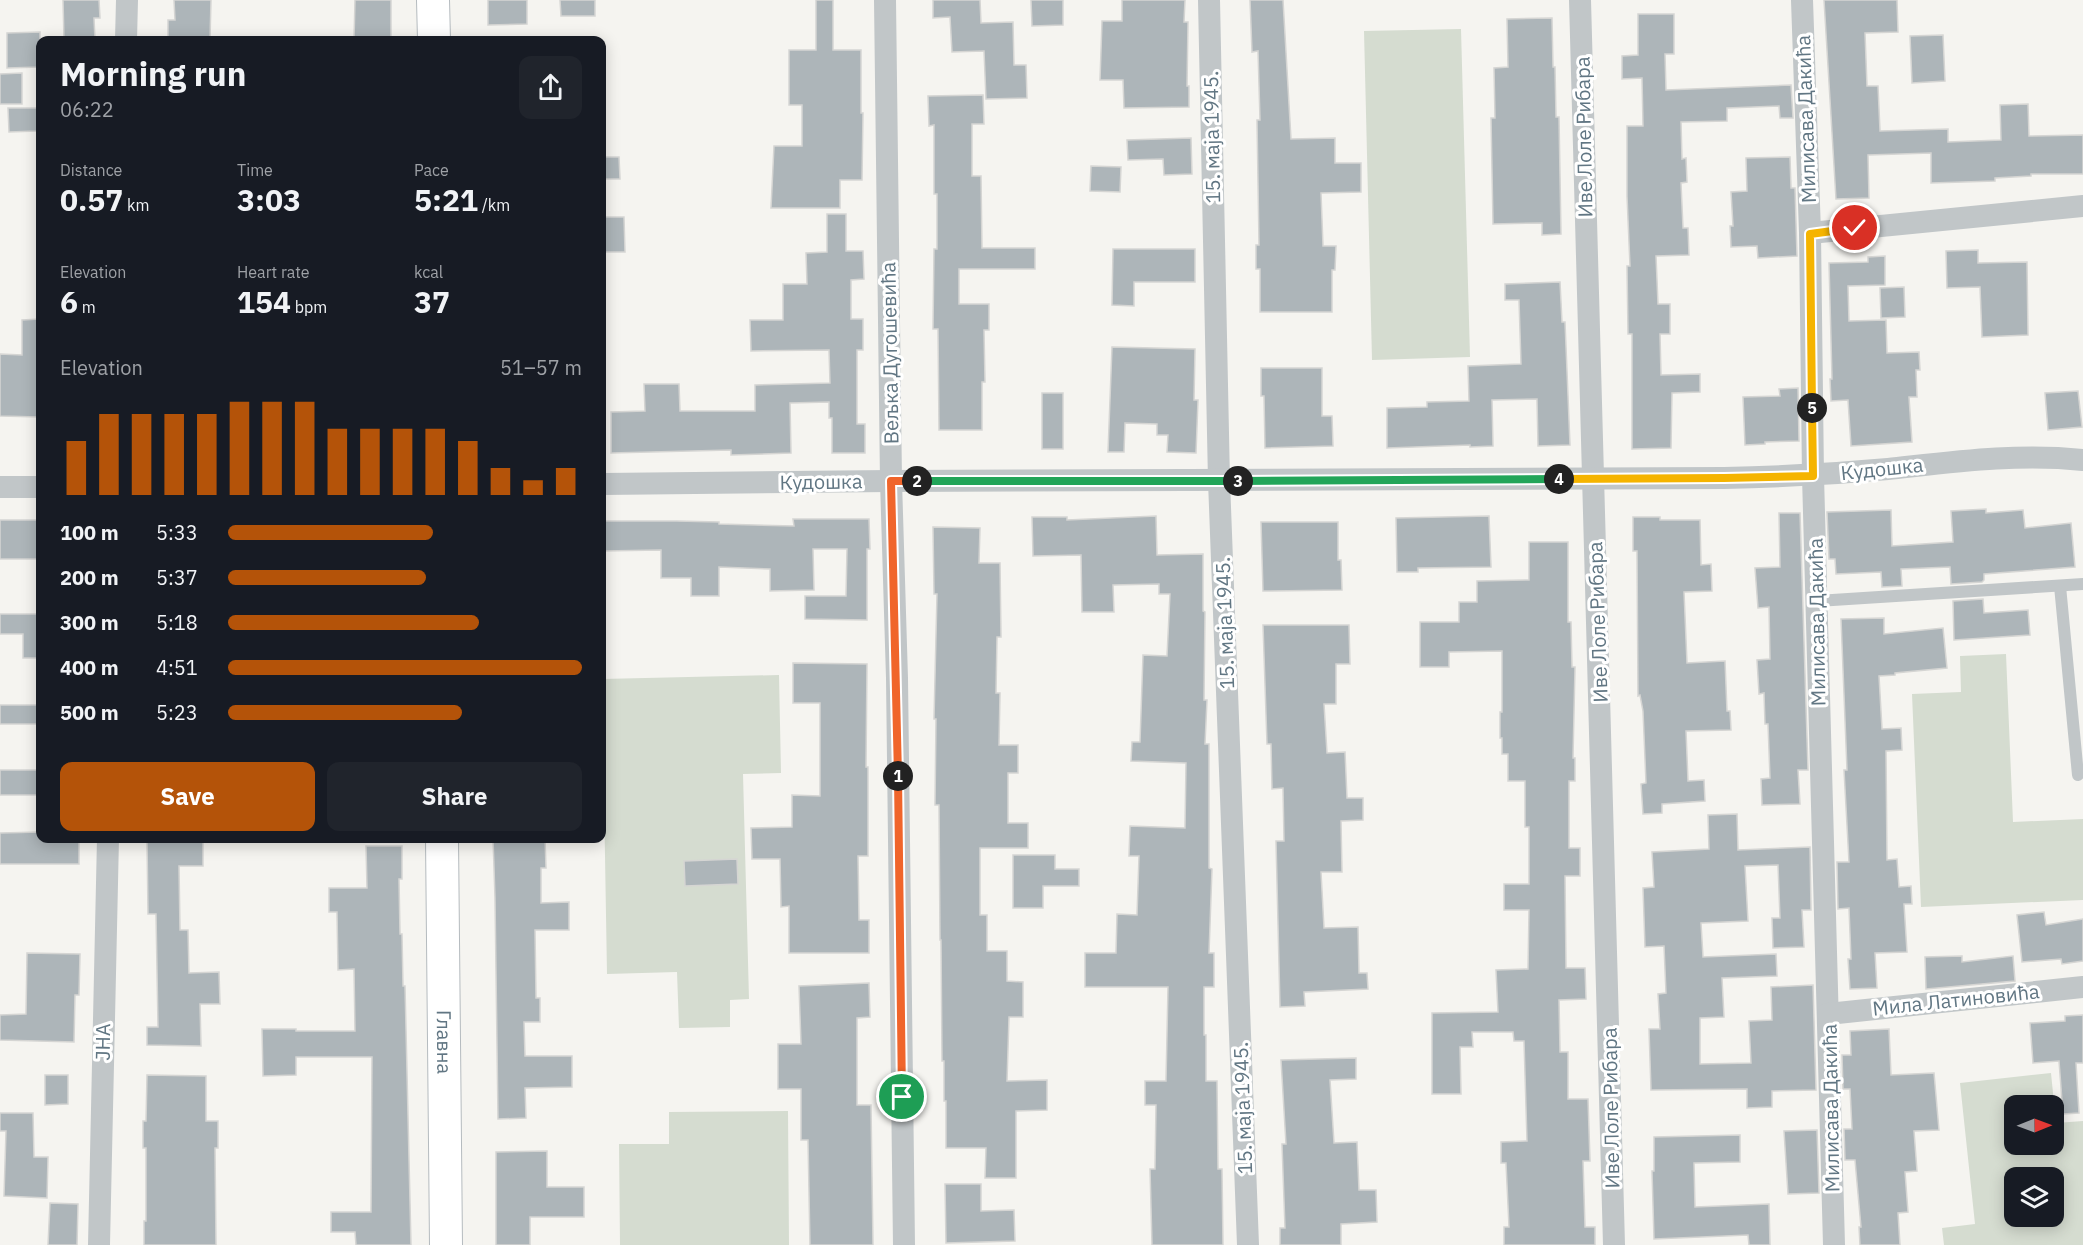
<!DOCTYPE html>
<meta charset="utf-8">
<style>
body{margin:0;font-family:"IBM Plex Sans",sans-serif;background:#20242c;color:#f1f3f6;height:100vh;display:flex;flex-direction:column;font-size:22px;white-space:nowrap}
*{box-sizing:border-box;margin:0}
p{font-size:20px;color:#9ea1a6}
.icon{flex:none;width:33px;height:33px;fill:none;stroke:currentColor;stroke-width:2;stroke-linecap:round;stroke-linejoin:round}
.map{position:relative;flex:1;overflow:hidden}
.details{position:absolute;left:36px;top:36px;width:570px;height:807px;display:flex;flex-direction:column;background:#171b24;border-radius:12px;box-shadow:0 3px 15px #0003}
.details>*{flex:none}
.needle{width:39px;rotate:89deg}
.controls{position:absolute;left:2004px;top:1095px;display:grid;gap:12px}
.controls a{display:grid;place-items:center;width:60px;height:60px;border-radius:12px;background:#171b24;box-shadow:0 3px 15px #0003;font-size:30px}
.pin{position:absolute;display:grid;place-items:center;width:51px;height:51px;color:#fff;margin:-26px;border:3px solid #fff;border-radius:50%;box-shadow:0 2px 6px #0007}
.km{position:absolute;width:30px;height:30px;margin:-15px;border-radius:50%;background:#222;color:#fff;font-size:16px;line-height:30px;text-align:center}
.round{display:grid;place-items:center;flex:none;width:63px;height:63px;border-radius:12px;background:#20242c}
.overview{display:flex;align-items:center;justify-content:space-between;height:102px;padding:0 24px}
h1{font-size:33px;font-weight:700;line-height:45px}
.metrics{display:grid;grid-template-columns:repeat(3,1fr);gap:9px;height:102px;padding:6px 24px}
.metrics div{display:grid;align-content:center}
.metrics b{font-size:30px;font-weight:700}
.metrics small{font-size:16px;font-weight:400}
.metrics p{font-size:16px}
.chart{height:168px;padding:12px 24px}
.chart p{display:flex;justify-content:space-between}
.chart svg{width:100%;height:108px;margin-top:6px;stroke:#b45309;stroke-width:6}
.button{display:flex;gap:12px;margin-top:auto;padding:12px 24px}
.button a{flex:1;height:69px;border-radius:12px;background:#b45309;color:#fff;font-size:24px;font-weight:700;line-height:69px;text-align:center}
.button a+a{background:#20242c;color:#f1f3f6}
ul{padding:0 24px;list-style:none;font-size:20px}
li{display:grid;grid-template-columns:96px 72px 1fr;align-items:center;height:45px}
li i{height:15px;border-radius:8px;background:#b45309}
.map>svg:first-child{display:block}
.green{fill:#d5dcd0;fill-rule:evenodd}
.building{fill:#adb5b9;stroke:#d5d5d3;stroke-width:1.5}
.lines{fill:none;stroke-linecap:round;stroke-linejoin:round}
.secondary-casing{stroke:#b5bbbf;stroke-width:34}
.service{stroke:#c1c6c8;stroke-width:12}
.minor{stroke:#c1c6c8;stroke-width:22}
.secondary{stroke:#fff;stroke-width:32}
.split-1-casing{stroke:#fff;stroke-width:12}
.split-2-casing{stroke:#fff;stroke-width:12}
.split-3-casing{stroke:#fff;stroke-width:12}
.split-4-casing{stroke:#fff;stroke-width:12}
.split-5-casing{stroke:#fff;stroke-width:12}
.split-6-casing{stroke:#fff;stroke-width:12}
.split-1{stroke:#f0652b;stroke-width:8}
.split-2{stroke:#f0652b;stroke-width:8}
.split-3{stroke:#22a559;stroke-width:8}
.split-4{stroke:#22a559;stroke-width:8}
.split-5{stroke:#f5b400;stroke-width:8}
.split-6{stroke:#f5b400;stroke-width:8}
.labels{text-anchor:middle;stroke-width:6;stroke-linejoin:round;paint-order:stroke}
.street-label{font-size:20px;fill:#617683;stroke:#fff}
</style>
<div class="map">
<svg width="2083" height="1245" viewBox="0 0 2083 1245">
<rect width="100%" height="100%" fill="#f5f4f0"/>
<g class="green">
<path d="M1461 29 1470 357 1372 360 1364 31Z"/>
<path d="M2006 654 2013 822 2083 819V900L1921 907 1912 694 1961 692 1960 656Z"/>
<path d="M779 675 781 773 743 774 749 999 730 1000V1027L679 1028 677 972 607 974 602 679Z"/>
<path d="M2051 1073 2056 1123 2083 1121V1245H1944L1942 1228 1975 1224 1960 1083ZM2014 1106H2054V1144H2014ZM2014 1178H2054V1216H2014Z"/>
<path d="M788 1111 789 1245H620L619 1144H669V1112Z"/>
</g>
<g class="building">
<path d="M63 0H99L100 18H94L95 40H64Z"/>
<path d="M174 0H211L210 40H168V20H175Z"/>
<path d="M355 0H391V40H354Z"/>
<path d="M488 0H527V24L488 25Z"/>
<path d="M560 0H595V16H561Z"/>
<path d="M816 0H833V50H861V113H863L862 180H840V208H771L774 146H802V105H789V50H816Z"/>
<path d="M933 0H980L981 23 1013 22 1014 65H1026L1027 98 986 99 984 51 952 52 950 17 933 18Z"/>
<path d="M1031 0H1063V25L1032 26Z"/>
<path d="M1122 0H1185L1184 22H1188L1187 86H1189V107L1124 108 1123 80H1100L1102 21H1122Z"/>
<path d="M1250 0H1283L1291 139 1335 138V163H1361V192L1321 193 1323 246H1336L1335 270H1332V312H1260V269H1256V245H1259L1257 120H1260L1258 51 1252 52Z"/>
<path d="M1824 0H1897L1898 32 1865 33 1867 86H1878L1880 131 1948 129V142L2001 140 2000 105 2028 104 2029 136 2083 135V174H2031V176L1995 178V181L1931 183V153L1868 155 1869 198 1836 199Z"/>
<path d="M1638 14H1674V54H1665L1666 90 1791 85 1793 118H1780L1779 106 1727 108V121L1681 122 1682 159 1686 158 1687 182 1681 183 1683 228H1688L1689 255 1656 256 1658 304H1670V334H1660L1661 375 1700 374V392L1672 393 1671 448 1632 449V334H1628L1627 266H1630L1627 196V126H1643L1642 78 1622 79V56L1638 55Z"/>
<path d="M1552 18 1553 67H1555L1556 117H1559L1561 234 1542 235V223L1493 224 1491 118H1495L1494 68 1508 67 1507 19Z"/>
<path d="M40 32V67L7 68V33Z"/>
<path d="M1943 35 1945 81 1912 83 1910 36Z"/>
<path d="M22 73V104H0V74Z"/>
<path d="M983 95 984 124H972V176H981L982 248H1035V269H959V304H989V330H984L985 382H982V430H939L938 329H933L934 249H937V194H934V125L929 126 928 96Z"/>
<path d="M8 108H37V131L9 132Z"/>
<path d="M1191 138 1192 174 1164 175 1163 159 1128 160 1127 140Z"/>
<path d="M602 157H619L620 179H602Z"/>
<path d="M1790 157 1791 188H1795L1797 256 1758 258 1757 246 1731 247 1730 226H1733L1731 192 1747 191 1746 158Z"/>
<path d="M1091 166 1121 167 1120 192 1090 191Z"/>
<path d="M827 214H846V251H863L864 279 851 280V319H863V350H857V424H865V453H832V418H829V402L790 403 791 453 731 455V450L611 453V412L645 411 644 384H679L680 411H755V385L830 383 829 350 751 351 750 320H783V284H807L806 253 827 252Z"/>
<path d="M602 217H624L625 252H602Z"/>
<path d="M1113 249H1195V282H1134V306L1112 305Z"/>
<path d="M1978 250V263L2027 262 2028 335 1982 337 1980 287 1947 288 1946 251Z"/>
<path d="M1885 256V285L1848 286 1849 321 1886 320 1887 353 1919 352 1920 370H1916L1917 397H1909L1912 442 1851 446 1848 400 1831 401 1830 379H1832L1829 263 1868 262V257Z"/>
<path d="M1560 282 1562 322H1565L1570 445 1538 446 1537 399 1492 400 1493 446 1470 447V445L1387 448V408L1427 407V402L1469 401 1468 366 1521 364 1519 300H1505V284Z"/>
<path d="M1904 287 1905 317 1881 318 1880 288Z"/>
<path d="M40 319V417L0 416V354L22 355V320Z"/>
<path d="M1112 347 1195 349 1194 400H1198L1196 453 1167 452 1168 435H1157V424L1125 423 1124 452H1108Z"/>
<path d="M1261 368H1322V416H1332L1333 446 1265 448 1264 396H1261Z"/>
<path d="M1798 388 1799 441 1765 442V444L1745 445 1743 397 1780 396 1779 389Z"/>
<path d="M2078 391 2082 427 2048 430 2045 393Z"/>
<rect x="1042" y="393" width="21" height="56"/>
<path d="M1986 509V513L2023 510 2025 528 2071 523 2075 567 1984 574V580L1982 582 1951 584 1950 567 1901 569 1902 586 1882 587 1881 572 1836 574 1835 559H1829L1827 512 1891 510 1892 546 1953 542 1951 511Z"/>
<path d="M1779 513H1800L1808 770H1798L1800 804 1762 805 1761 779 1770 778 1768 724H1765L1764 693 1759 694 1757 660 1770 659 1769 607 1758 608 1755 568 1780 567Z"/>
<path d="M1156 516 1157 555 1203 554V611L1205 612 1204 700H1207L1205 744H1209V868L1212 869 1209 953H1214V987H1204V1035H1206V1081H1217L1218 1169H1222L1223 1245H1152L1150 1169H1155L1156 1105H1145V1081H1166L1168 987H1085V953H1116L1117 914 1137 915 1139 856H1129L1130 826 1185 828 1186 763 1131 761 1132 742H1140L1143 655 1167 656 1170 594H1159V584L1113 585 1114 612H1082L1081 555 1033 556 1032 517H1067V520Z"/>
<path d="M1489 516 1491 567 1418 568V572H1397L1396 518Z"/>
<path d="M1633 517H1660V520H1700L1701 565 1711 564 1712 591 1684 592 1687 663 1725 661 1727 711H1730L1731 730 1686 731 1688 781 1704 780 1705 801 1662 804V813L1643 814 1641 784 1646 783 1643 711 1640 695 1638 696 1637 551H1633Z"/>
<path d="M793 519H869L870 549H867V620L805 619V596H846L847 549H813L814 590 770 591V569L719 567V596H691V578H661V550L602 551V521H676L719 522V524L794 526Z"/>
<rect x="0" y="520" width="40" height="39"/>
<path d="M1261 522H1338V560H1341L1342 590 1263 591Z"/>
<path d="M933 527 980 528 979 563H1000L1001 637H997L996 693H1000L999 745H1018V773H1008V823H1028V848H980V915H987V951H1007V981L1023 982V1017H1009L1007 1081 1047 1080V1110L1016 1111V1178H985L986 1148H946V1101H944V1061H942L941 940H940L939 805H935L936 719H934L937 594H934Z"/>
<path d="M1529 542H1568V622H1571L1572 667H1575L1573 758H1575V781H1569V848H1580V876H1565L1566 968H1585L1586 999 1559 1000 1560 1052H1568V1099H1588L1590 1161H1583L1585 1227H1595V1245H1504V1227H1509L1506 1163H1501V1142L1527 1141 1524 1041H1514L1513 1032H1472L1473 1047H1460L1461 1094H1432V1013L1498 1012 1496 970 1528 969 1529 910H1504V884H1529V827H1525V781H1508V754H1502V738H1500V712H1502V651L1449 652V667H1420V622H1459V602H1477V581L1529 580Z"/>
<path d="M1983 599 1984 613 2028 610 2030 635 1954 640 1953 601Z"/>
<path d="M0 614H40V658H23V634H0Z"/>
<path d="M1884 618V634L1943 628 1947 668 1895 673V675L1879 676 1882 729 1901 728 1902 750 1886 751 1887 860 1897 859 1899 887 1911 886 1912 904H1904L1907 952 1875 953 1877 988 1850 989 1848 959H1851L1849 908 1838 909 1837 862H1849L1844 770H1847L1841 619Z"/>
<path d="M1263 625H1349L1350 664H1336V704H1324L1327 753 1345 752 1347 798H1363V820L1341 821 1342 872H1321L1324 928 1358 927 1359 973H1367L1368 989 1304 992 1305 1006 1280 1007 1276 841H1284L1283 788 1272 789 1271 744H1267Z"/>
<path d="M793 663 867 664 866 767H868V856H858L859 920H869V953H789V906L781 907 780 859H752L751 828 792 827V795L820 796V703H793Z"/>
<rect x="0" y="705" width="40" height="19"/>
<rect x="0" y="770" width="40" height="25"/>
<path d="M1737 814 1738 850 1810 847 1811 910H1802L1804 947 1773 948 1772 918H1780L1778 865 1745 866 1748 921 1701 923 1703 957 1776 954 1777 976 1722 978 1724 1017 1700 1018V1064L1751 1063 1749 1021 1772 1020 1771 987 1813 985 1816 1090 1772 1091V1107L1747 1108V1089L1651 1090 1649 1029H1660L1658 994 1666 993 1664 946 1645 947 1643 888 1654 887 1652 852 1709 849 1708 815Z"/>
<path d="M40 832V838H79V864H0V833Z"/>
<path d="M493 838H545L546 868H541V903L569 902V930H535L536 998H540V1022H524L525 1056H572V1087L525 1088 526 1118 498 1119 495 898Z"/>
<path d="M203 840V866H179L180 930H188L189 973 219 972 220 1004H200L201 1046 147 1045V1027H158L156 914H148L147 841Z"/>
<path d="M366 846H402V879H399L400 934H402L403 986H405L411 1245H356L355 1232H331V1212H371L372 1057H296V1075L263 1076 262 1029H296V1031H355L354 969 338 970 337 912H329V888H367Z"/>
<path d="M1013 855H1055V869H1079V886H1043V908H1013Z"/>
<path d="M737 859 738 884 685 886 684 861Z"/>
<path d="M2044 912 2046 925 2083 919V961L2062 964 2061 959 2022 962 2017 915Z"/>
<path d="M27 953 80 954 79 995H75L74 1042 0 1040V1015L26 1014Z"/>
<path d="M1962 956V962L2013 956 2015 981 1926 989 1925 957Z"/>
<path d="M869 983 870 1017 857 1018V1105H871L873 1245H810L808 1140H801V1089H778V1044H801L799 986Z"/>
<path d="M2083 1015V1063H2076L2079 1113 2063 1114 2059 1061 2033 1063 2030 1023 2065 1021V1016Z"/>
<path d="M1889 1029 1891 1075 1934 1073 1939 1130 1914 1131 1917 1171 1905 1172 1908 1212 1898 1213 1900 1245H1860L1859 1227H1861L1855 1160H1845L1844 1129H1852L1850 1089H1843L1842 1055H1851L1850 1031Z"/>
<path d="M1356 1058V1079L1330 1080 1334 1143 1357 1142 1359 1190H1376L1377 1222 1341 1224V1245H1280V1228H1285L1282 1144H1286L1281 1060Z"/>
<path d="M45 1075H68V1104L45 1105Z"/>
<path d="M147 1075 206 1076V1121H218V1148H215L216 1245H144V1221H146V1148H143V1121H146Z"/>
<path d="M0 1113H33L34 1157H48L47 1198 4 1196 6 1131H0Z"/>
<path d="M1817 1130 1819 1193 1788 1194 1784 1131Z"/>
<path d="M1740 1135V1162L1694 1163 1695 1207 1769 1204 1770 1245H1749L1748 1235 1654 1239 1652 1171H1654V1137Z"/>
<path d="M547 1151V1187H584V1217H530V1245H496V1152Z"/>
<path d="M945 1184H981V1211L1014 1210 1015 1241 946 1243Z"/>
<path d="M50 1203 78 1204 77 1245H48Z"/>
</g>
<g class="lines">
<g class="secondary-casing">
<g id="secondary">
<path d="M433 0 434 40"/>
<path id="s1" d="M442 838 446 1245"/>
</g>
</g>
<g class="service">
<path d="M2060 586 2078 775"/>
<path d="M1817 601 2083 584"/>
</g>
<g class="minor">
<path d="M885 0 891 481 897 678 904 1245"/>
<path d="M1209 0 1219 481 1248 1245"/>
<path d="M1580 0 1614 1245"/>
<path d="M1802 0 1810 233 1813 476 1834 1245"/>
<path d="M126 40 127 0"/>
<path d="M1810 233 2083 206"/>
<path d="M602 484 891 481 1724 478C1779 477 1833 474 1888 469 1953 462 2017 453 2083 460"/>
<path d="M0 487H40"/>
<path d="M1828 1014 2083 987"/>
<path d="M99 1245 108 838"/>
</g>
<use href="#secondary" class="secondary"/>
</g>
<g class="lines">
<g class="split-1-casing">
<path id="split-1" d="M898 776 902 1097"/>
</g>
<g class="split-2-casing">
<path id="split-2" d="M898 776 891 481H917"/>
</g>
<g class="split-3-casing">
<path id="split-3" d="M917 481H1238"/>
</g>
<g class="split-4-casing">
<path id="split-4" d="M1238 481 1559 479"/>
</g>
<g class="split-5-casing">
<path id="split-5" d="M1559 479 1724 478 1813 476 1812 408"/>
</g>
<g class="split-6-casing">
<path id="split-6" d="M1812 408 1810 234 1855 228"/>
</g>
<use href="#split-1" class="split-1"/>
<use href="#split-2" class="split-2"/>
<use href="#split-3" class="split-3"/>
<use href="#split-4" class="split-4"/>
<use href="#split-5" class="split-5"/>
<use href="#split-6" class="split-6"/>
</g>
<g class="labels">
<g class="street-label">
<text transform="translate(1806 119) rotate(-92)" y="7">Милисава Дакића</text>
<text transform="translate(1212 137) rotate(-91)" y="7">15. маја 1945.</text>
<text transform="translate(1584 137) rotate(-91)" y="7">Иве Лоле Рибара</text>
<text transform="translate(890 353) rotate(-91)" y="7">Вељка Дугошевића</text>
<text transform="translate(1882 469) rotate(-6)" y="7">Кудошка</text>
<text transform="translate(821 482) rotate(-1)" y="7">Кудошка</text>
<text transform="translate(1598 622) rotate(-92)" y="7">Иве Лоле Рибара</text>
<text transform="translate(1817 622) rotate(-91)" y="7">Милисава Дакића</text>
<text transform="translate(1225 623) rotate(-92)" y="7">15. маја 1945.</text>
<text transform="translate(1956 1000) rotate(-6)" y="7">Мила Латиновића</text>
<text transform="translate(103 1042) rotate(-89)" y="7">ЈНА</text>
<text dy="7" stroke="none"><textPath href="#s1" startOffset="204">Главна</textPath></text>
<text transform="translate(1243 1108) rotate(-92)" y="7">15. маја 1945.</text>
<text transform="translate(1611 1108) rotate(-91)" y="7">Иве Лоле Рибара</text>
<text transform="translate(1831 1108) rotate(-91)" y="7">Милисава Дакића</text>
</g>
</g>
</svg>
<div class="controls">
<a><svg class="needle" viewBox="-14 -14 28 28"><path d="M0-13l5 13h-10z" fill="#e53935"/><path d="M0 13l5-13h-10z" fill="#9ea1a6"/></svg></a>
<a><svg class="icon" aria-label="layers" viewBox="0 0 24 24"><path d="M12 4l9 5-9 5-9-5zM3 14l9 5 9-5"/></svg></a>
</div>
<div class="pin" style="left:902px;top:1097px;background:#1e9e55"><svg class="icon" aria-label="arrive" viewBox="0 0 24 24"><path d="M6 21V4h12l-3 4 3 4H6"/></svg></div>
<div class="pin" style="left:1855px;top:228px;background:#d93025"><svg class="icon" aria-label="check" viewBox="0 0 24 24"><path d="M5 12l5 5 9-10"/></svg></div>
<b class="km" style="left:898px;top:776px">1</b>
<b class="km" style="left:917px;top:481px">2</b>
<b class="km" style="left:1238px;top:481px">3</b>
<b class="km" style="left:1559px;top:479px">4</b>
<b class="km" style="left:1812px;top:408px">5</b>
<section class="details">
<div class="overview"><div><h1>Morning run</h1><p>06:22</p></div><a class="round"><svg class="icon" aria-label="share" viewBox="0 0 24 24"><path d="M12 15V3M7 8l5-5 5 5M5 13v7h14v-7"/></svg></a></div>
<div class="metrics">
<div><p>Distance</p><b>0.57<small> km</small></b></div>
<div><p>Time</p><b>3:03</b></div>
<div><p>Pace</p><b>5:21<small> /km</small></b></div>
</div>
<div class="metrics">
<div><p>Elevation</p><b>6<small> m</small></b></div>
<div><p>Heart rate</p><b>154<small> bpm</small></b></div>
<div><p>kcal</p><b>37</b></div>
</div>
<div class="chart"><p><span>Elevation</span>51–57 m</p>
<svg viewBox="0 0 160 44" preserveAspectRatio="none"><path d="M5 44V22M15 44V11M25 44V11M35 44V11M45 44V11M55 44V6M65 44V6M75 44V6M85 44V17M95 44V17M105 44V17M115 44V17M125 44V22M135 44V33M145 44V38M155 44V33"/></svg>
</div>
<ul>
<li><b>100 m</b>5:33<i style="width:58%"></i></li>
<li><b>200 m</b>5:37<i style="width:56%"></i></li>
<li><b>300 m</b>5:18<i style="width:71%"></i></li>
<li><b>400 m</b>4:51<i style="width:100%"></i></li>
<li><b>500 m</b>5:23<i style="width:66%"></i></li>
</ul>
<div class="button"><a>Save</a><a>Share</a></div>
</section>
</div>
